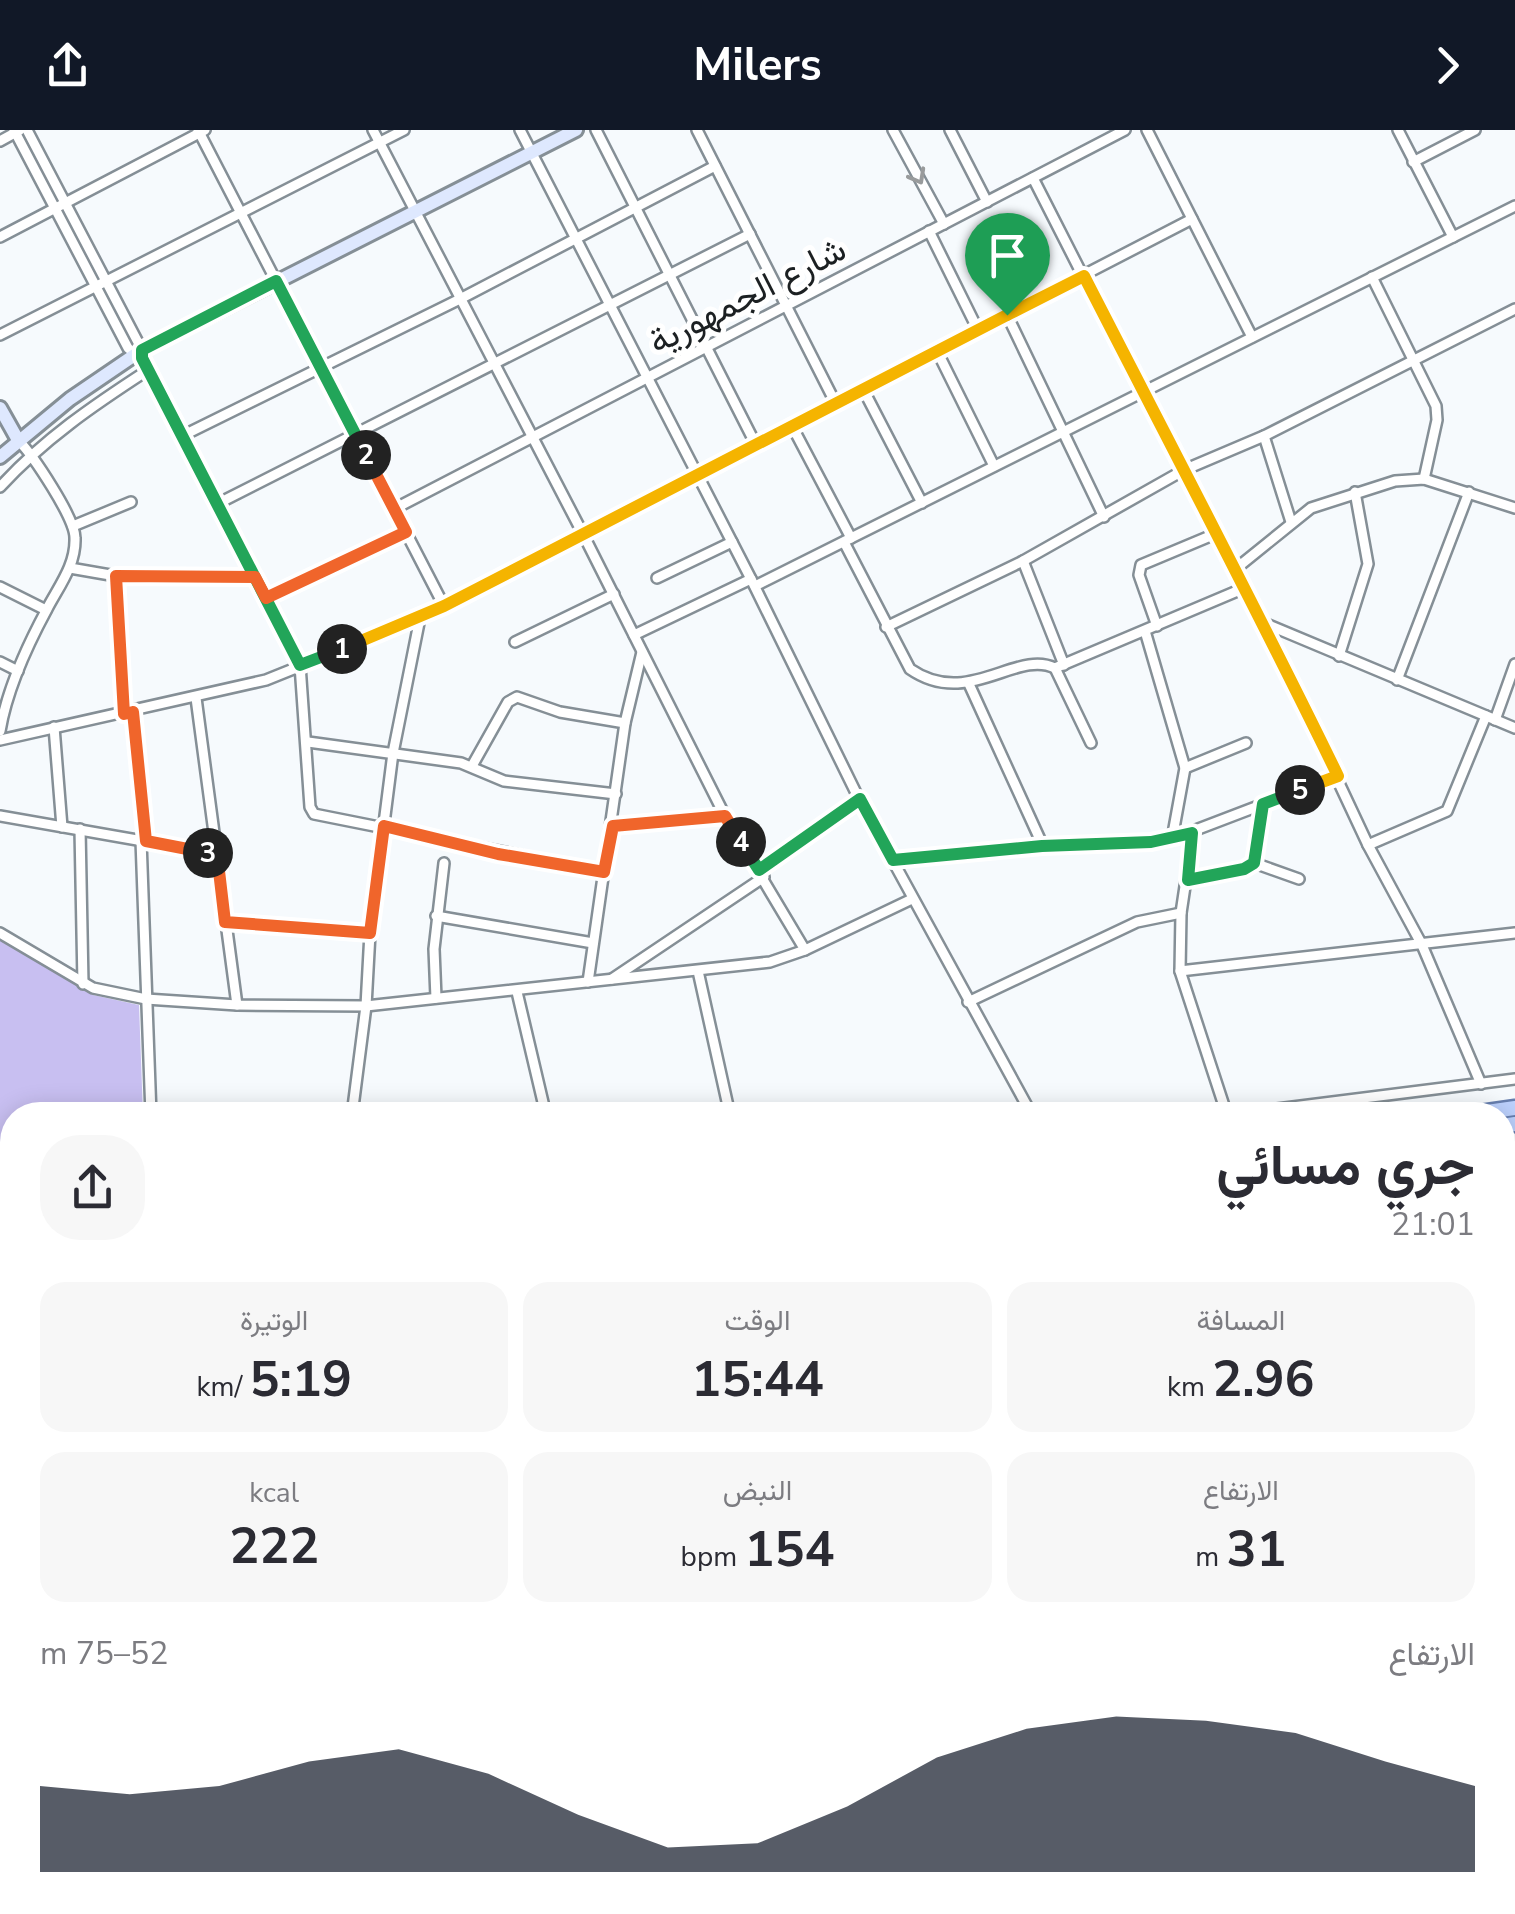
<!DOCTYPE html>
<html lang="ar">
<meta charset="utf-8">
<style>
body{margin:0;font-family:"Nunito Sans",Vazirmatn,sans-serif;background:#f7f7f7;color:#2b2b33;direction:rtl;height:100vh;display:flex;flex-direction:column;font-size:38px;white-space:nowrap}
*{box-sizing:border-box;margin:0}
p{font-size:32px;color:#7c7c81}
.icon{flex:none;width:55px;height:55px;fill:none;stroke:currentColor;stroke-width:2;stroke-linecap:round;stroke-linejoin:round}
.map{position:relative;flex:1;overflow:hidden;direction:ltr}
.panel{position:absolute;left:0px;top:972px;width:1515px;height:812px;display:flex;flex-direction:column;background:#fff;border-radius:40px 40px 0 0;box-shadow:0 5px 25px #0003;direction:rtl}
.panel>*{flex:none}
.pin{position:absolute;display:grid;place-items:center;width:85px;height:85px;color:#fff;margin:-102px -42px;border-radius:50% 50% 50% 0;rotate:-45deg;box-shadow:0 0 10px #0007}
.pin .icon{rotate:45deg}
.km{position:absolute;width:50px;height:50px;margin:-25px;border-radius:50%;background:#222;color:#fff;font-size:28px;line-height:50px;text-align:center}
.round{display:grid;place-items:center;flex:none;width:105px;height:105px;border-radius:40px;background:#f7f7f7}
.head{display:flex;align-items:center;justify-content:space-between;height:170px;padding:0 40px}
h1{font-size:55px;font-weight:700;line-height:75px}
.figures{display:grid;grid-template-columns:repeat(3,1fr);gap:15px;height:170px;padding:10px 40px}
.figures div{display:grid;align-content:center;border-radius:25px;background:#f7f7f7;text-align:center}
.figures b{font-size:50px;font-weight:700}
.figures small{font-size:28px;font-weight:400}
.figures p{font-size:28px}
.chart{height:280px;padding:20px 40px}
.chart p{display:flex;justify-content:space-between}
.chart svg{width:100%;height:180px;margin-top:10px;fill:#111827;opacity:.7}
header{display:flex;justify-content:space-between;align-items:center;height:130px;padding:0 40px;background:#111827;color:#fff;font-size:45px;font-weight:700}
.map>svg:first-child{display:block}
.green{fill:#c8bff1}
.water{fill:#64b8aa;stroke:#4e8a81;stroke-width:2.5}
.lines{fill:none;stroke-linecap:round;stroke-linejoin:round}
.minor-casing{stroke:#858f96;stroke-width:14}
.tertiary-casing{stroke:#858f96;stroke-width:16}
.secondary-casing{stroke:#858f96;stroke-width:18}
.primary-casing{stroke:#677faf;stroke-width:19}
.minor{stroke:#fff;stroke-width:9}
.tertiary{stroke:#fff;stroke-width:11}
.secondary{stroke:#dee8fe;stroke-width:12}
.primary{stroke:#bcd1fd;stroke-width:14}
.oneway{stroke:#999b9c}
.split-1-casing{stroke:#fff;stroke-width:20}
.split-2-casing{stroke:#fff;stroke-width:20}
.split-3-casing{stroke:#fff;stroke-width:20}
.split-4-casing{stroke:#fff;stroke-width:20}
.split-5-casing{stroke:#fff;stroke-width:20}
.split-6-casing{stroke:#fff;stroke-width:20}
.split-1{stroke:#f5b400;stroke-width:12}
.split-2{stroke:#22a559;stroke-width:12}
.split-3{stroke:#f0652b;stroke-width:12}
.split-4{stroke:#f0652b;stroke-width:12}
.split-5{stroke:#22a559;stroke-width:12}
.split-6{stroke:#f5b400;stroke-width:12}
.labels{text-anchor:middle;stroke-width:10;stroke-linejoin:round;paint-order:stroke}
.street-label{font-size:35px;fill:#1c2022;stroke:#fff}
</style>
<header><svg class="icon" aria-label="forward" viewBox="0 0 24 24"><path d="M9 5l7 7-7 7"/></svg>Milers<svg class="icon" aria-label="share" viewBox="0 0 24 24"><path d="M12 15V3M7 8l5-5 5 5M5 13v7h14v-7"/></svg></header>
<div class="map">
<svg width="1515" height="1784" viewBox="0 0 1515 1784">
<rect width="100%" height="100%" fill="#f6fafd"/>
<g class="green">
<path d="M0 809 93 865 139 875 143 985H12V1105L0 1106Z"/>
<path d="M12 1405V1465L0 1461V1407Z"/>
</g>
<g class="water">
<path d="M729 1772H1172L1176 1784H707Z"/>
<path d="M200 1773H343L355 1784H199Z"/>
</g>
<g class="lines">
<g class="minor-casing">
<g id="minor">
<path d="M14 0 128 218 139 227"/>
<path d="M27 0 142 220 141 228 300 535 310 677 314 684 604 742"/>
<path d="M198 0 444 476"/>
<path d="M373 0 583 404 725 686 805 820"/>
<path d="M520 0 751 449 859 669 1032 985"/>
<path d="M596 0 756 315"/>
<path d="M697 0 836 274"/>
<path d="M893 0 944 94"/>
<path d="M950 0 987 72"/>
<path d="M1147 0 1252 207"/>
<path d="M1398 0 1453 107"/>
<path d="M0 11 20 0"/>
<path d="M1413 32 1475 0"/>
<path d="M1033 48 1233 441 1264 493 1368 715 1422 815 1481 954"/>
<path d="M929 101 978 200"/>
<path d="M0 107 205 0"/>
<path d="M1372 147 1436 276 1437 290 1424 349"/>
<path d="M1007 185 1104 387"/>
<path d="M0 205 404 0"/>
<path d="M937 221 994 336"/>
<path d="M863 259 922 373"/>
<path d="M792 296 851 408"/>
<path d="M182 306 460 169 715 36"/>
<path d="M1264 306 1291 392"/>
<path d="M0 357C44 309 94 275 148 240"/>
<path d="M217 374 750 104"/>
<path d="M394 379 1125 0"/>
<path d="M73 396 131 372"/>
<path d="M844 412 910 539C968 579 1016 519 1055 538L1242 459"/>
<path d="M1023 431 1064 535"/>
<path d="M70 438 116 446 255 447"/>
<path d="M1233 441 1311 378 1395 351 1424 349 1515 378"/>
<path d="M116 446 124 584"/>
<path d="M657 448 732 412"/>
<path d="M755 456 1515 76"/>
<path d="M0 457 46 480"/>
<path d="M266 468 406 402"/>
<path d="M1264 493 1515 598"/>
<path d="M1157 496 1139 445 1141 435 1215 404"/>
<path d="M886 497 1023 431 1184 340 1264 306 1515 179"/>
<path d="M1145 501 1185 638 1172 709"/>
<path d="M634 505 751 449"/>
<path d="M515 512 614 464"/>
<path d="M1339 526 1368 434 1355 362"/>
<path d="M0 532 18 541"/>
<path d="M1055 538 1091 613"/>
<path d="M1397 550 1469 362"/>
<path d="M969 554 1043 716"/>
<path d="M196 568 237 875"/>
<path d="M133 582 145 711"/>
<path d="M1495 590 1515 534"/>
<path d="M54 597 62 697"/>
<path d="M0 601C7 559 27 516 47 479 59 456 76 435 75 408 75 388 33 325 18 310"/>
<path d="M0 610 266 550 420 488 1192 89"/>
<path d="M308 612 461 633 504 651 616 664"/>
<path d="M472 636 508 572 517 567 560 582 625 593"/>
<path d="M1185 638 1246 613"/>
<path d="M0 686 217 724"/>
<path d="M613 696 725 686"/>
<path d="M80 699 83 854"/>
<path d="M1193 703 1181 783 1180 841 1515 803"/>
<path d="M141 710 151 985"/>
<path d="M1368 715 1447 681 1486 586"/>
<path d="M893 730 1043 716 1105 715 1172 709 1337 646"/>
<path d="M1254 733 1299 749"/>
<path d="M759 740 859 669"/>
<path d="M1187 750 1244 739 1254 733 1263 674"/>
<path d="M436 786 593 813"/>
<path d="M225 792 370 803"/>
<path d="M0 803 93 858 146 869 237 875 366 876 770 832 805 820 912 769"/>
<path d="M698 841 730 985"/>
<path d="M1180 841 1227 985"/>
<path d="M612 849 764 747"/>
<path d="M588 852 625 593 642 522"/>
<path d="M517 862 546 985"/>
<path d="M436 868 434 819 444 733"/>
<path d="M968 872 1137 792 1181 783"/>
<path d="M352 985 366 876 370 803 393 623 420 488"/>
<path d="M1229 985 1515 949"/>
<path d="M0 1120H12"/>
<path d="M4 1776 12 1741"/>
</g>
</g>
<g class="tertiary-casing">
<path id="tertiary" d="M1502 1332 1515 1349"/>
</g>
<g class="secondary-casing">
<g id="secondary">
<path d="M0 278 18 310"/>
<path d="M0 327 70 269 142 220 576 0"/>
</g>
</g>
<g class="primary-casing">
<g id="primary">
<path d="M1466 985 1515 978"/>
<path d="M1502 996 1515 994"/>
<path d="M0 1268 12 1263"/>
<path d="M0 1286 12 1281"/>
</g>
</g>
<use href="#minor" class="minor"/>
<use href="#tertiary" class="tertiary"/>
<use href="#secondary" class="secondary"/>
<use href="#primary" class="primary"/>
</g>
<defs><path id="oneway-chevron" d="M-2-3.5L2.5 0L-2 3.5" fill="none" stroke-width="1.6" stroke-linecap="round" stroke-linejoin="round" transform="scale(2.5)"/></defs>
<use class="oneway" href="#oneway-chevron" transform="translate(918 47) rotate(61)"/>
<g class="lines">
<g class="split-1-casing">
<path id="split-1" d="M342 519 444 476 1007 185"/>
</g>
<g class="split-2-casing">
<path id="split-2" d="M342 519 300 535 142 228V220L276 151 366 325"/>
</g>
<g class="split-3-casing">
<path id="split-3" d="M208 723 146 711 133 582 124 584 116 446 255 447 266 468 406 402 366 325"/>
</g>
<g class="split-4-casing">
<path id="split-4" d="M208 723 217 724 225 792 370 803 384 696 498 724 604 742 613 696 725 686 741 712"/>
</g>
<g class="split-5-casing">
<path id="split-5" d="M741 712 759 740 860 669 893 730 1042 716 1151 712 1192 703 1188 750 1244 739 1254 733 1263 674 1300 660"/>
</g>
<g class="split-6-casing">
<path id="split-6" d="M1007 185 1084 146C1169 312 1256 477 1338 646L1300 660"/>
</g>
<use href="#split-1" class="split-1"/>
<use href="#split-2" class="split-2"/>
<use href="#split-3" class="split-3"/>
<use href="#split-4" class="split-4"/>
<use href="#split-5" class="split-5"/>
<use href="#split-6" class="split-6"/>
</g>
<g class="labels">
<g class="street-label">
<text transform="translate(747 165) rotate(-27)" y="12">شارع الجمهورية</text>
</g>
</g>
</svg>
<div class="pin" style="left:1007px;top:185px;background:#1e9e55"><svg class="icon" aria-label="arrive" viewBox="0 0 24 24"><path d="M6 21V4h12l-3 4 3 4H6"/></svg></div>
<b class="km" style="left:342px;top:519px">1</b>
<b class="km" style="left:366px;top:325px">2</b>
<b class="km" style="left:208px;top:723px">3</b>
<b class="km" style="left:741px;top:712px">4</b>
<b class="km" style="left:1300px;top:660px">5</b>
<section class="panel">
<div class="head"><div><h1>جري مسائي</h1><p>21:01</p></div><a class="round"><svg class="icon" aria-label="share" viewBox="0 0 24 24"><path d="M12 15V3M7 8l5-5 5 5M5 13v7h14v-7"/></svg></a></div>
<div class="figures">
<div><p>المسافة</p><b>2.96<small> km</small></b></div>
<div><p>الوقت</p><b>15:44</b></div>
<div><p>الوتيرة</p><b>5:19<small> /km</small></b></div>
</div>
<div class="figures">
<div><p>الارتفاع</p><b>31<small> m</small></b></div>
<div><p>النبض</p><b>154<small> bpm</small></b></div>
<div><p>kcal</p><b>222</b></div>
</div>
<div class="chart"><p><span>الارتفاع</span>52–75 m</p>
<svg viewBox="0 0 160 44" preserveAspectRatio="none"><path d="M0 44V23L10 25L20 23L30 17L40 14L50 20L60 30L70 38L80 37L90 28L100 16L110 9L120 6L130 7L140 10L150 17L160 23V44z"/></svg>
</div>
</section>
</div>
